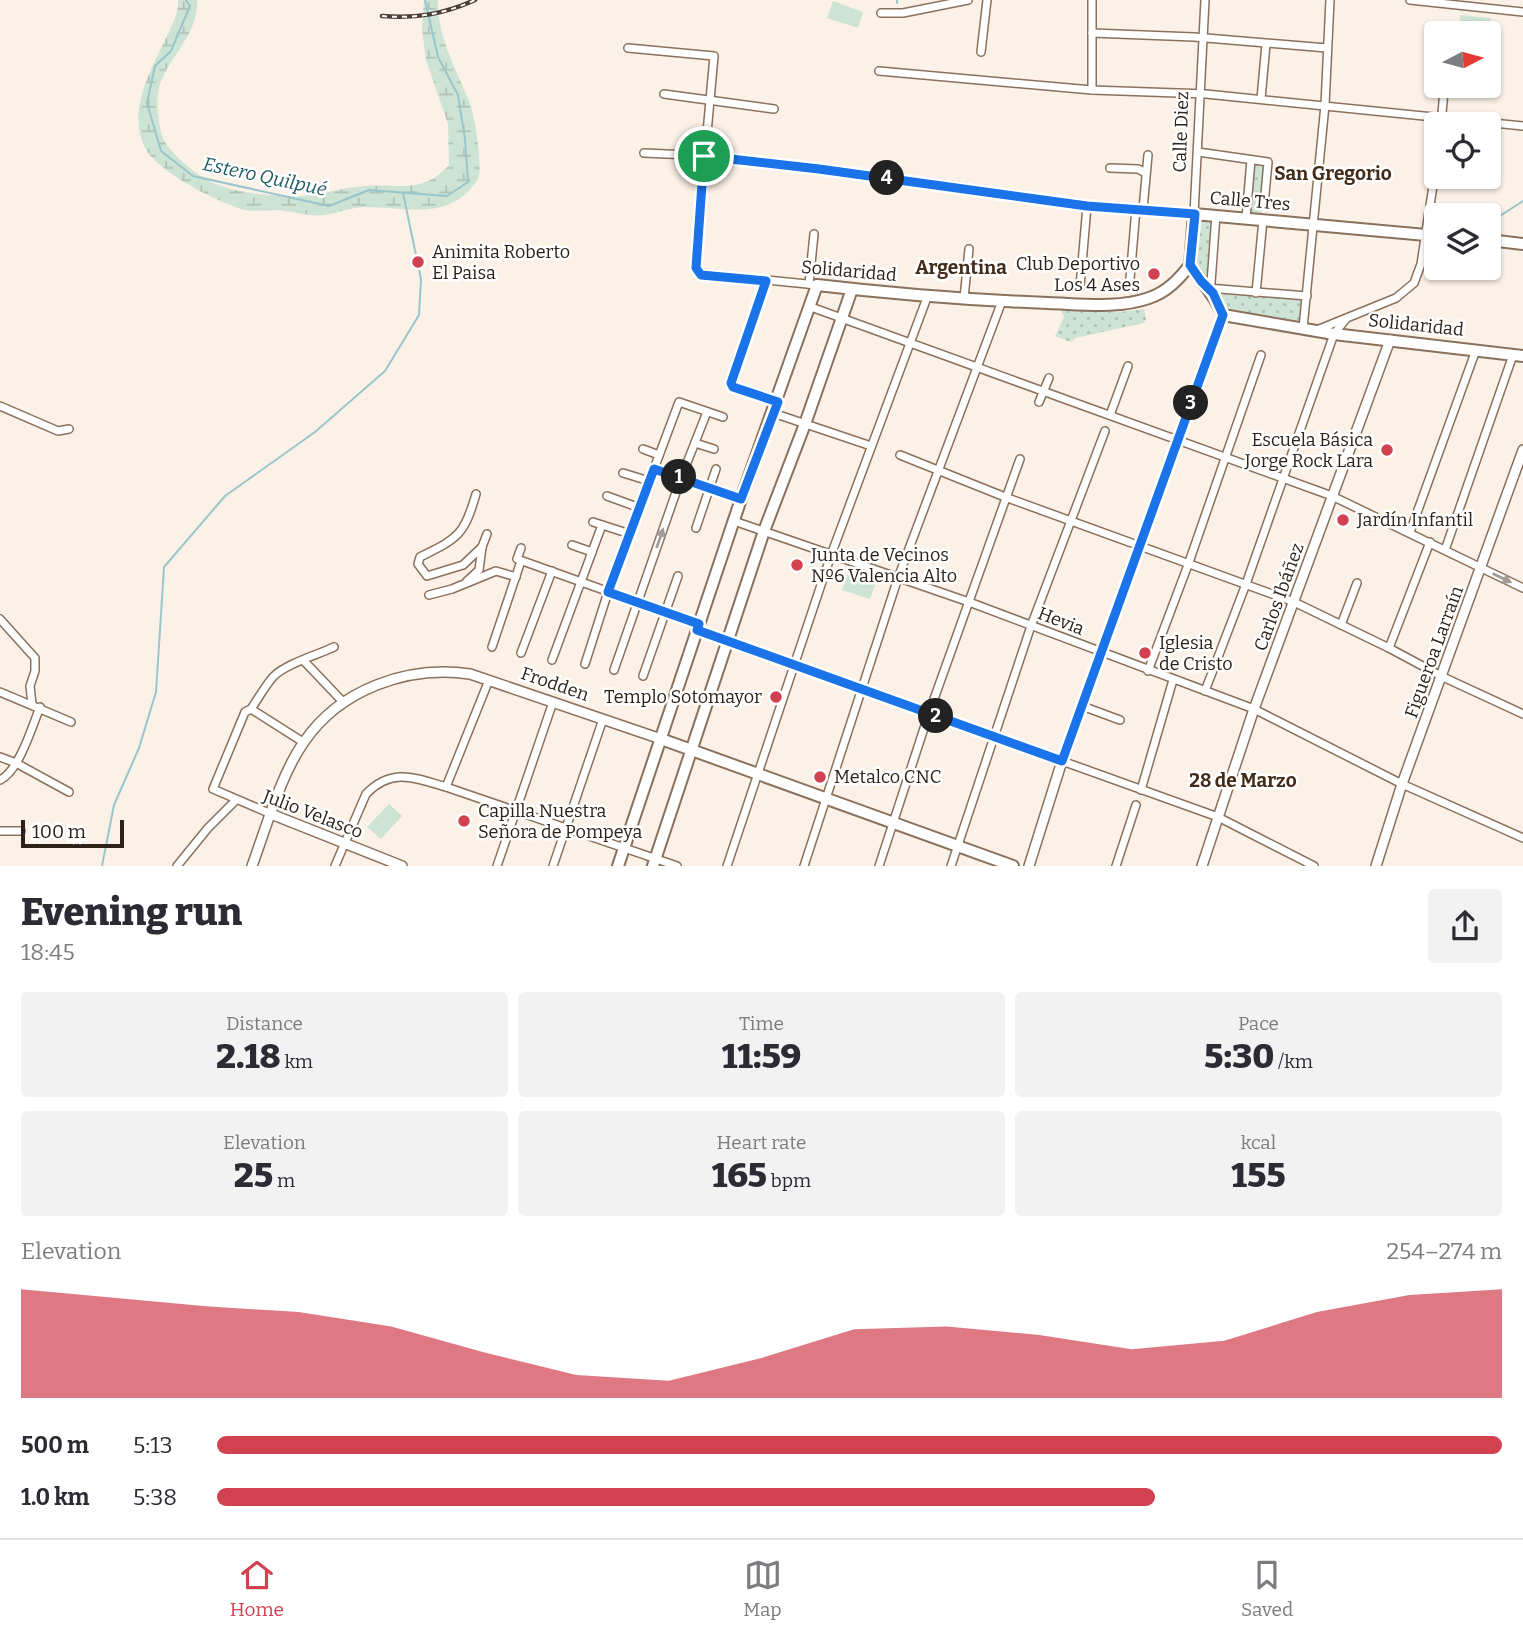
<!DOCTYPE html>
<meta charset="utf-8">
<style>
body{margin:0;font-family:Bitter,serif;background:#f2f2f3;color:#2b2b33;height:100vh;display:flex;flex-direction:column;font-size:26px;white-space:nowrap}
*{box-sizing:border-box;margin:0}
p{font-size:23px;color:#7c7c81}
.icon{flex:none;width:38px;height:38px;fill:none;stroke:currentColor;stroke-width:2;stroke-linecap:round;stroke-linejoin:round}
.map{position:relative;height:866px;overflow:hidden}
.panel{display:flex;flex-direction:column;background:#fff;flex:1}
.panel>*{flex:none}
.needle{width:46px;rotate:84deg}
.buttons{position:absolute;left:1424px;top:21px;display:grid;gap:14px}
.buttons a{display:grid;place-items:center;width:77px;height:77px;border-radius:7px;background:#fff;box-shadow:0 2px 5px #0004;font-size:35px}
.scale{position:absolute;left:21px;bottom:18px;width:103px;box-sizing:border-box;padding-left:7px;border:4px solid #2c2219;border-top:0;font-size:19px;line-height:24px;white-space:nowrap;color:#2c2219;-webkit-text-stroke:5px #fff;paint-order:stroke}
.pin{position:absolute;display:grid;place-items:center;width:60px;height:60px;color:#fff;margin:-30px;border:4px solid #fff;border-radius:50%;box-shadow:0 2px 7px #0007}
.km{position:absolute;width:35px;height:35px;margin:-18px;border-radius:50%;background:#222;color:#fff;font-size:19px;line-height:35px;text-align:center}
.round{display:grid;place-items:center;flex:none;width:74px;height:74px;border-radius:7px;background:#f2f2f3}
.summary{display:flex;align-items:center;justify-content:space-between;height:119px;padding:0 21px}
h1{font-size:38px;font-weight:800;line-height:52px}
.figures{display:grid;grid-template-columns:repeat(3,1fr);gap:10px;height:119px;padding:7px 21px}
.figures div{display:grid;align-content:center;border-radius:7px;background:#f2f2f3;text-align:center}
.figures b{font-size:35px;font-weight:800}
.figures small{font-size:19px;font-weight:400}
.figures p{font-size:19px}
.chart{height:196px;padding:14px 21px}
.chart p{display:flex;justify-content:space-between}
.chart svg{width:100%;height:126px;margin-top:7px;fill:#d1414f;opacity:.7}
ul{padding:0 21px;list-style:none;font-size:23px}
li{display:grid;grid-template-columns:112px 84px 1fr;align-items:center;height:52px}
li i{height:18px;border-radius:9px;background:#d1414f}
.dock{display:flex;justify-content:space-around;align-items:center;height:98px;border-top:2px solid #e1e1e2;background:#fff;font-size:19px;color:#7c7c81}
.dock a{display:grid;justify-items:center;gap:4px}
.dock .current{color:#d1414f}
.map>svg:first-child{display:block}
.grass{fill:url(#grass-dots)}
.wetland{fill:url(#wetland-marsh)}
.green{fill:#cde3d4}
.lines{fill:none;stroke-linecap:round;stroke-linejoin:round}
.stream{stroke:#98c6cc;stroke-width:2}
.minor-casing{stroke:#8a715c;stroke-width:10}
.tertiary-casing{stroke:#8a715c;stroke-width:12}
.secondary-casing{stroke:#8a715c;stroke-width:14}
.minor{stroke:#fff;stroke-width:7}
.tertiary{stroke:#fff;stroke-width:9}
.secondary{stroke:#fff;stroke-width:10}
.rail-casing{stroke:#493f36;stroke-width:4.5}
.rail{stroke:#fff;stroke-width:2;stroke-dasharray:5;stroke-linecap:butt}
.oneway{fill:#a09c98}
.route-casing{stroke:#fff;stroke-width:14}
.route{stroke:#1a73e8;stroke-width:9}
.poi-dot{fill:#d1414f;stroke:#fff;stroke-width:2.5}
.labels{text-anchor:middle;stroke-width:5;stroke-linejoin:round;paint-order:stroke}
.street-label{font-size:18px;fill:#2c2219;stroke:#fff}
.poi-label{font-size:18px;fill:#2c2219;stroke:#fff;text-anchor:start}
.neighbourhood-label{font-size:19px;font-weight:bold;fill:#422c19;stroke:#fff}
.water-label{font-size:19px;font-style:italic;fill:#1c5b63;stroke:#fff}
</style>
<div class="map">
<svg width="1523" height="866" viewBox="0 0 1523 866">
<defs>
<pattern id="grass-dots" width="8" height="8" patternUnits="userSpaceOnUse" patternTransform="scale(1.75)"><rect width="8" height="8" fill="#cde3d4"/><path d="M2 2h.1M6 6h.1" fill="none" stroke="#b0c2b5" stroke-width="1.8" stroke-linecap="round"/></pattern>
<pattern id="wetland-marsh" width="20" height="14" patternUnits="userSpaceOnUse" patternTransform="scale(1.75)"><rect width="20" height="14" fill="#cde3d4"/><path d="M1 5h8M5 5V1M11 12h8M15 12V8" fill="none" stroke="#b0c2b5"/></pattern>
</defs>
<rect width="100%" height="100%" fill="#fcf1e7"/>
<g class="grass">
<path d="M1252 161 1266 163 1262 213 1248 212Z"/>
<path d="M1201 220H1214L1209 283C1193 261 1196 248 1198 222Z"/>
<path d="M1224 291 1303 298 1299 322 1229 311 1220 293Z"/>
<path d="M1144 309 1146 319 1144 323 1075 338 1071 342 1055 336 1064 317 1060 310 1119 312Z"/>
</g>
<path class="wetland" d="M178 0H197C199 30 175 51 163 77 157 88 157 101 158 113 159 121 160 132 164 140 171 155 200 178 216 184 237 193 278 197 301 196 323 195 343 187 365 186 399 183 422 195 449 165L448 124 426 60 422 29 424 0H438C437 37 456 68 469 101 475 118 477 135 479 153 479 161 481 172 478 179 476 183 473 185 471 188 445 220 402 207 366 207 352 207 338 213 325 215 309 217 292 211 277 210 267 210 255 212 245 210 219 203 155 171 144 146 128 111 150 71 165 40 171 27 179 14 178 0Z"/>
<g class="green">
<path d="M833 1 863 12 858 28 827 18Z"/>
<path d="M1460 15 1491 18 1489 33H1459Z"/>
<path d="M848 573 876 582 870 599 842 590Z"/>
<path d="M389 804 402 816 381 839 367 827Z"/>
</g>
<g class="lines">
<g class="stream">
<path d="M186 0 190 6 171 51 155 66 147 103 161 151 193 176 329 206 369 190 447 196 468 182 465 139 458 95 438 57 425 0"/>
<path d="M897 0V3"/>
<path d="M1489 223 1523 201"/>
<path d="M1433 277 1442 268"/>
<path d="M102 866 114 805 139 748 156 692 164 567 225 496 315 432 385 371 419 315 421 279 403 193"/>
</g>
<g class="minor-casing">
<g id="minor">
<path d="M1410 0 1523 12"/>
<path d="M881 13H903L968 0"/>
<path d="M1092 33 1194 37 1327 48"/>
<path d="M628 48 714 56 695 265 699 273 817 285"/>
<path d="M981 52 987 0"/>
<path d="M879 71 1092 90 1206 94 1523 126"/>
<path d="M1092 90V0"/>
<path d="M664 94 774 109"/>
<path d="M1261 99 1266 44"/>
<path d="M1441 124 1444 91"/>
<path d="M1198 152 1268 162 1264 205"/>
<path d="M644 153 712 156 955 186 1087 206 1194 214 1205 0"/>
<path d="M1110 168 1138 169 1146 173"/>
<path d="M1143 209 1148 155"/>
<path d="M1216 215 1211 283 1208 288 1307 296"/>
<path d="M1246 218 1251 160"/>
<path d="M1130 279 1136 209"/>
<path d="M767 281 731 383 733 387 777 402"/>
<path d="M809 284 814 234"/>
<path d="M1080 287 1087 206"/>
<path d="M1256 293 1263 220"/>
<path d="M964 298 969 249"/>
<path d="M811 307 1332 496 1523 588"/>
<path d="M1303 328 1325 105 1330 0"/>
<path d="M1317 330 1396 298 1414 283 1421 264 1437 160"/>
<path d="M1039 402 1049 378"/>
<path d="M0 406 58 431 69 429"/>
<path d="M773 413 871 446"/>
<path d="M1110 415 1128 366"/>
<path d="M695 443 714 449"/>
<path d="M643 449 659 455"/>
<path d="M900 455 1005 497 1294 602 1389 648 1443 677 1523 714"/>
<path d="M654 469 741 499"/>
<path d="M623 473 649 481"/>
<path d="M476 494C464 536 458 538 420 557L418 564 427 576 463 565 482 547"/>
<path d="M607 496 640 508"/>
<path d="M734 521 969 602 1254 709 1402 784 1523 838"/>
<path d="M593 522 630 534"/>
<path d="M696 528 716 469"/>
<path d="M1410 532 1476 350"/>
<path d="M572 545 592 552"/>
<path d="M521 548 517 559 699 624"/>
<path d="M1445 550 1513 355"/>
<path d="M467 581 479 570 482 547 487 534"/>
<path d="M429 595 452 589 496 571 516 577"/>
<path d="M0 619 35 658V671L30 686 32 704"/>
<path d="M1341 625 1357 583"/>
<path d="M697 630 1218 817 1314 866"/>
<path d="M492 647 521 561"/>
<path d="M1389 648 1430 542"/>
<path d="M521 653 552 571"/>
<path d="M552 660 602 525"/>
<path d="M304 661 344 703"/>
<path d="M585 664 608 592 679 402 723 417"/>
<path d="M614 670 681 478 707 412"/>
<path d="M1148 671 1188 565 1261 355"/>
<path d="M643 676 678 576"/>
<path d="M1205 691 1246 584 1334 334 1346 319"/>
<path d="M0 692 71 722"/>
<path d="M1082 706 1120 720"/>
<path d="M251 709 303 742"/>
<path d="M0 757 16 763 69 792"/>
<path d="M0 780C19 771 32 727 40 707"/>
<path d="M446 787 489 680"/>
<path d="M1141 790 1173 680"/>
<path d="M271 814 213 789 245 712 251 709C258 699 265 686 273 677 285 664 317 655 334 647"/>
<path d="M0 831H21"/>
<path d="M177 866 208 828 236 800"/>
<path d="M335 866 366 794C392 767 415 778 446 787L677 866"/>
<path d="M497 866 553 702"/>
<path d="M553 866 603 719"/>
<path d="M727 866 831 555 928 295"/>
<path d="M804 866 898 578 1002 301"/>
<path d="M879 866 929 713 1020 459"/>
<path d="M951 866 1031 626 1105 431"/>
<path d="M1116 866 1136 805"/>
</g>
</g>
<g class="tertiary-casing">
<g id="tertiary">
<path d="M271 814 402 866"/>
<path d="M252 866C266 828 281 774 304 742 340 689 408 665 470 674L661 739"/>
<path d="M1029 866 1062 761 1223 315"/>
<path d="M1202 866 1254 709 1390 340"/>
<path d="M1376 866 1402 784 1523 450"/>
</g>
</g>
<g class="secondary-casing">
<g id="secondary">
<path d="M1489 240 1523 244"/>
<path d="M1190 265C1201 282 1215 295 1223 315L1334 334 1523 356"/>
<path d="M1190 265 1194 214 1437 236"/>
<path d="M661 739 1013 866"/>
<path d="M618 866 741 499 817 285C894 294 971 300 1048 303 1081 304 1118 309 1149 298 1167 292 1179 279 1190 265"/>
<path d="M653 866 764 531 805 424 852 289"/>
</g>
</g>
<use href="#minor" class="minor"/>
<use href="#tertiary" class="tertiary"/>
<use href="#secondary" class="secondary"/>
<g class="rail-casing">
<path id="rail" d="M382 16C416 19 444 14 475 0"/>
</g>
<use href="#rail" class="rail"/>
</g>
<defs><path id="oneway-solid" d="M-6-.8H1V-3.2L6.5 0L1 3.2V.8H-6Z" transform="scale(1.75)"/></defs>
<g class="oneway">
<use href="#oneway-solid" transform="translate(660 538) rotate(-71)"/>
<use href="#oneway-solid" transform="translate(1502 578) rotate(26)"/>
</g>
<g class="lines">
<g class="route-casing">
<path id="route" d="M704 156 819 169 1087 206 1195 214 1190 265 1201 281 1213 293 1223 315 1062 761 697 630 699 624 608 592 654 469 741 499 778 402 733 387 731 383 766 281 701 275 696 268Z"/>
</g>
<use href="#route" class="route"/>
</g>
<g class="poi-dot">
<circle cx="418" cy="262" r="7"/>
<circle cx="1154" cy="274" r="7"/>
<circle cx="1387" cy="450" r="7"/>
<circle cx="1343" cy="520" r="7"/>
<circle cx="797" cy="565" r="7"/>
<circle cx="1145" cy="653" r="7"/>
<circle cx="776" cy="697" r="7"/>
<circle cx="820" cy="777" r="7"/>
<circle cx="464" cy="821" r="7"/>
</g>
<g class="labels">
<g class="street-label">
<text transform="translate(1181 132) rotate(-88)" y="6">Calle Diez</text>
<text transform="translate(1250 201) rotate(5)" y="6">Calle Tres</text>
<text transform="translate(849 271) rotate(5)" y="6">Solidaridad</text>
<text transform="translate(1416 325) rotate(6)" y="6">Solidaridad</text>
<text transform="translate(1279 597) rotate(-70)" y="6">Carlos Ibáñez</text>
<text transform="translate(1061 621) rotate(21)" y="6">Hevia</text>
<text transform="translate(1434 652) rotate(-70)" y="6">Figueroa Larraín</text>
<text transform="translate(555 684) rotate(19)" y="6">Frodden</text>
<text transform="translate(313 814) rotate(21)" y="6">Julio Velasco</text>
</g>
<g class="poi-label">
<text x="432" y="258">Animita Roberto<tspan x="432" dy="21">El Paisa</tspan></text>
<text x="1140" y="270" text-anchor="end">Club Deportivo<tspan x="1140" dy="21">Los 4 Ases</tspan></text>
<text x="1373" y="446" text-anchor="end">Escuela Básica<tspan x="1373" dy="21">Jorge Rock Lara</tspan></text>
<text x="1357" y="526">Jardín Infantil</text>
<text x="811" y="561">Junta de Vecinos<tspan x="811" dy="21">Nº6 Valencia Alto</tspan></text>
<text x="1159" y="649">Iglesia<tspan x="1159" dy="21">de Cristo</tspan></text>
<text x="762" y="703" text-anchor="end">Templo Sotomayor</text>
<text x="834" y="783">Metalco CNC</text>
<text x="478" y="817">Capilla Nuestra<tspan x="478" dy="21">Señora de Pompeya</tspan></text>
</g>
<g class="neighbourhood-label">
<text x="1333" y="180">San Gregorio</text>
<text x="961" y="274">Argentina</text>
<text x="1243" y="787">28 de Marzo</text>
</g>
<g class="water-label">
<text transform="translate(265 176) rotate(12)" y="7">Estero Quilpué</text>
</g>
</g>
</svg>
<div class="buttons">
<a><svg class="needle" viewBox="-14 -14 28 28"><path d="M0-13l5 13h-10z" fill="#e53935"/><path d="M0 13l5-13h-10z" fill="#7c7c81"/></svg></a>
<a><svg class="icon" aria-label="locate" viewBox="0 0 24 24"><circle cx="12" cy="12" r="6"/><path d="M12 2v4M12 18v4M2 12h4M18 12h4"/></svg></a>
<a><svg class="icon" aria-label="layers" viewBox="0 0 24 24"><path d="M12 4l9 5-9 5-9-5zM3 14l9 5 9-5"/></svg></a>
</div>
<div class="scale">100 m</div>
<div class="pin" style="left:704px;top:156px;background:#1e9e55"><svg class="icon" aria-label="arrive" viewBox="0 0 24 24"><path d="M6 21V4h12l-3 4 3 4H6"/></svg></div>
<b class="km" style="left:679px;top:477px">1</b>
<b class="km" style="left:936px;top:716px">2</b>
<b class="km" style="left:1191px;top:403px">3</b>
<b class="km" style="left:887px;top:178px">4</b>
</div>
<section class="panel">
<div class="summary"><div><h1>Evening run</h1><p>18:45</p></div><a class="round"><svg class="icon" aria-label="share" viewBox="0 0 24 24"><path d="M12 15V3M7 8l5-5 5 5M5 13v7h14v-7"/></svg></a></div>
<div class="figures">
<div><p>Distance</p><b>2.18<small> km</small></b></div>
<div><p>Time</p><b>11:59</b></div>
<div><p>Pace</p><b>5:30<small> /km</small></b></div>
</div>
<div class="figures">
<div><p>Elevation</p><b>25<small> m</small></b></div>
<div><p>Heart rate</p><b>165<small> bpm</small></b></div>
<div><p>kcal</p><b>155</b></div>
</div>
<div class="chart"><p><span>Elevation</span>254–274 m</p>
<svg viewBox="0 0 160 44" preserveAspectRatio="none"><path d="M0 44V6L10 9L20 12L30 14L40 19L50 28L60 36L70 38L80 30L90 20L100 19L110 22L120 27L130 24L140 14L150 8L160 6V44z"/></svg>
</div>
<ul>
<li><b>500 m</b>5:13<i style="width:100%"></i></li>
<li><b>1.0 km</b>5:38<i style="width:73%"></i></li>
</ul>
</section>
<nav class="dock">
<a class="current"><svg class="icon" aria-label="home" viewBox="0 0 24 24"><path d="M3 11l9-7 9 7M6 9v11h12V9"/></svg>Home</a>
<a><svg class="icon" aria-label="map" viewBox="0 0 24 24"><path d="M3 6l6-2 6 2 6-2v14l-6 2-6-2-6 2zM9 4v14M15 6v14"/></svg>Map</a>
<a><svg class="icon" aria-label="saved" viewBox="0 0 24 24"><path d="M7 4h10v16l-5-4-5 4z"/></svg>Saved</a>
</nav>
